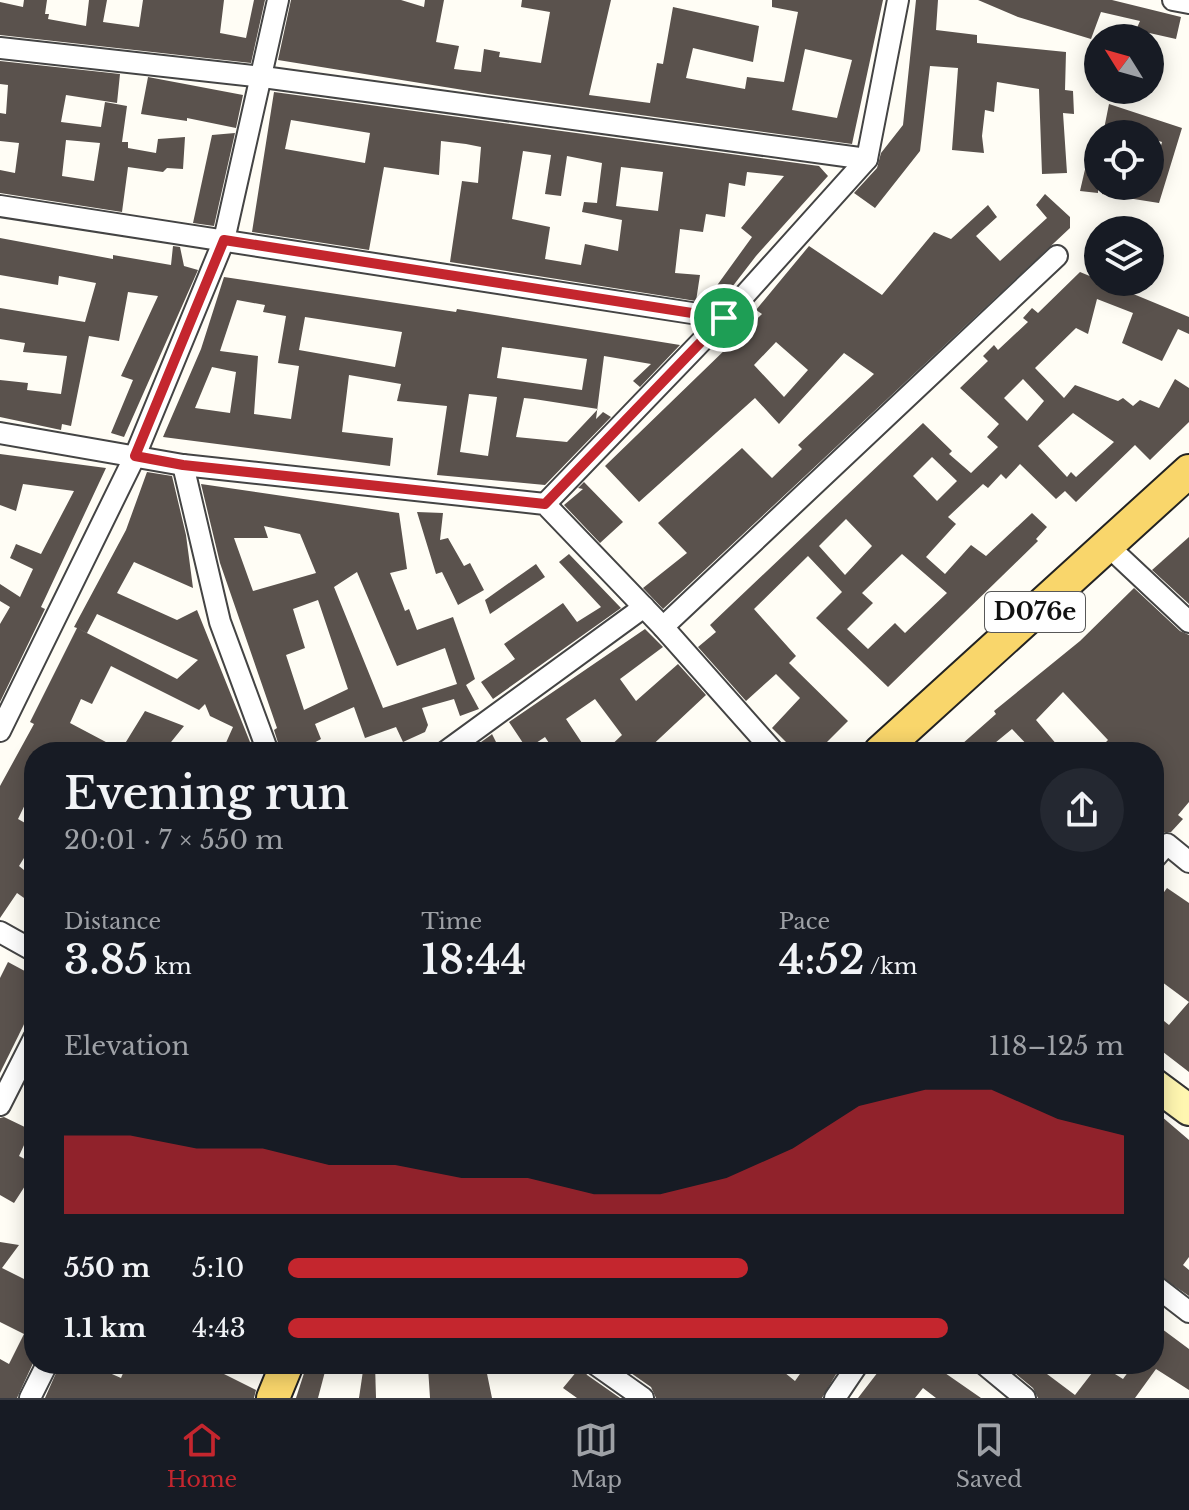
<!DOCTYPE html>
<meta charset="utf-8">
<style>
body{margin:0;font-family:"Libre Baskerville",serif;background:#242831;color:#f1f3f6;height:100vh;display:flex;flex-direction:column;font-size:30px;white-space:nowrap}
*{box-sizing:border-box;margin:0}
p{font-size:26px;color:#9ea1a6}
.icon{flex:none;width:44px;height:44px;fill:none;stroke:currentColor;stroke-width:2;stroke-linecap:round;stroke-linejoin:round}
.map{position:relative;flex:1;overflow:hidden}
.panel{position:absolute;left:24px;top:742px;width:1140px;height:632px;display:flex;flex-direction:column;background:#171b24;border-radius:32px;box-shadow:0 4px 20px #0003}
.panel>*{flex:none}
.needle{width:52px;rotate:307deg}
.fabs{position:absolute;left:1084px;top:24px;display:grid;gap:16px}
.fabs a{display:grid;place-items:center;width:80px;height:80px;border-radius:50%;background:#171b24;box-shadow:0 4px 20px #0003;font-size:40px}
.pin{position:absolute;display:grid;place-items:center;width:68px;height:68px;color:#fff;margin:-34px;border:4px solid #fff;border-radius:50%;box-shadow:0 2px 8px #0007}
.round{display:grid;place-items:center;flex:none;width:84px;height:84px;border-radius:42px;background:#242831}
.overview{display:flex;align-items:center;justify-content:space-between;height:136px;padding:0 40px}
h1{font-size:44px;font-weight:600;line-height:60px}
.metrics{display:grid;grid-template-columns:repeat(3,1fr);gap:12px;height:136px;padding:8px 40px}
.metrics div{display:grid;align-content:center}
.metrics b{font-size:40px;font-weight:600}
.metrics small{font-size:22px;font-weight:400}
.metrics p{font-size:22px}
.chart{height:224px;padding:16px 40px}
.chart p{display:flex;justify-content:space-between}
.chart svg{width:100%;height:144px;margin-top:8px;fill:#c4262e;opacity:.7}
ul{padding:0 40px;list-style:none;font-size:26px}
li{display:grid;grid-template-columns:128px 96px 1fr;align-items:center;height:60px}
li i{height:20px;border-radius:10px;background:#c4262e}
.dock{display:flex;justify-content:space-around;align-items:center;height:112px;border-top:2px solid #363941;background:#171b24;font-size:22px;color:#9ea1a6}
.dock a{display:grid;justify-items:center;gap:4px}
.dock .current{color:#c4262e}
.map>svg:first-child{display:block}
.building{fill:#5a524d;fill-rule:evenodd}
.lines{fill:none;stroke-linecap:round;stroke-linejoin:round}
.street-casing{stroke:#444;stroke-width:24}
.secondary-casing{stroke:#333;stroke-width:34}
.primary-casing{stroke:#222;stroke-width:36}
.street{stroke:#fff;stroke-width:20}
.secondary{stroke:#fff6b0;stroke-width:30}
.primary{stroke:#f9d66b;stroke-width:32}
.route-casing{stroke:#fff;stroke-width:16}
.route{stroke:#c4262e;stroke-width:10}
.labels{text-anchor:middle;stroke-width:8;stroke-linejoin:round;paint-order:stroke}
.shield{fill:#fff;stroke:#585858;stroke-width:2}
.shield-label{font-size:24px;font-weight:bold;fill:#111}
</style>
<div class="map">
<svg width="1189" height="1398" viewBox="0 0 1189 1398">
<rect width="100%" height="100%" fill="#fffdf5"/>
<g class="building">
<path d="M24 0H47L45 14H49L48 19 86 26 89 0H107L103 22 139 27 143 0H224L220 33 246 38 254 0H265L251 63 0 35V2L23 7Z"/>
<path d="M291 0H401L424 7 425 0H444L436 42 459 46 454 69 481 72 484 49 500 52 499 57 541 63 550 12 521 7 522 0H611L589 95 650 103 657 63 663 64 673 7 759 26 753 62 693 48 686 78 745 89 747 77 784 82 798 12 772 7V0H883L852 144 488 94 278 60ZM805 49 852 60 837 118 792 110Z"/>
<path d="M916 0H938L936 30 977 35V43L1066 52 1065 90 1073 91 1074 114 1063 113 1067 173 1042 174 1039 89 997 82 994 112 985 110 982 136 984 153 952 150 958 68 930 66 920 151 875 208 854 193 877 168 881 153 903 125Z"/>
<path d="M978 0H1112L1181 17 1176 39 1136 30 1140 21 1101 12 1091 39 1018 17Z"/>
<path d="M0 61 120 74 117 103 66 95 61 122 101 127 105 102 127 106 122 142H128V148L156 153 158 139 185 137 183 169 167 168 163 172 128 167 122 212 0 193V170L15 173 19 143 0 141V113L6 114 8 85 0 84ZM66 140 100 143 94 181 62 176Z"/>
<path d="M148 77 243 95 236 128 187 118V121L141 114Z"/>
<path d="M274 92 819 166 828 176 756 256 719 304 705 302 752 237 741 228 784 176 747 172 745 186 729 183 725 217 706 214 703 232 680 229 675 273 700 275 696 301 450 262 462 181 478 183 481 147 466 144 441 141 439 175 384 167 369 250 252 232ZM291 120 370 133 365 163 285 149ZM523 151 551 155 545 194 561 196 567 156 602 163 597 203 584 202 582 212 622 220 618 251 585 244 581 265 545 259 550 227 512 219ZM621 167 663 172 658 211 616 206Z"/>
<path d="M1109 104 1182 128 1159 203 1102 194 1103 186H1150L1162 142 1150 138V134H1103Z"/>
<path d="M235 133 214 226 193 223 212 135Z"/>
<path d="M1092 139 1098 140V193L1080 191Z"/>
<path d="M1045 194 1070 217V228L663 609 643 588 687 553 658 523 742 448 772 478 802 449 798 445 874 374 844 353 779 424 755 398 639 502 605 466 762 314 756 310 809 246 882 295 934 232 951 239 988 205 997 217 976 236 1000 261 1047 218 1036 205ZM776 342 808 370 784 397 754 365Z"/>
<path d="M0 238 113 259V255L171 265 173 246 180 247 184 266 198 270 124 437 111 433 133 380 121 376 158 296 128 292 119 341 89 336 71 426 62 424 61 430 0 417V380L28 383 27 390 61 394 67 356 23 352 25 343 0 339V308L85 322 96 283 59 276 58 285 0 275Z"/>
<path d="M1080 272 1189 317V334L1178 329 1162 361 1122 343 1133 313 1097 299 1088 334 1076 328 1035 368 1064 398 1075 385 1118 401 1123 398 1133 406 1140 400 1159 408 1175 379 1189 388V422L1150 460 1135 445 1076 502 1065 491 1056 499 1020 464 1006 479 1001 474 988 488 983 484 948 517 956 524 926 557 945 574 971 545 986 556 1032 513 1047 527 1036 539 1038 541 888 687 816 618 842 592 808 556 754 609 796 656 789 663 848 721 817 752H796L772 728 800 698 776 674 746 701 698 647 716 632 710 625 923 423 952 451 949 454 971 473 998 447 987 437 999 424 960 388 988 361 983 356 994 345 998 350 1028 322 1023 318 1032 308 1038 313ZM1023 379 1044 401 1027 421 1004 398ZM1073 413 1114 442 1076 477 1071 472 1067 477 1038 446ZM932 457 957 481 937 501 913 476ZM846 519 872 546 845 575 819 546ZM902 554 947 593 905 633 895 623 868 649 847 629 873 603 862 593Z"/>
<path d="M224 277 456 312 457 309 680 345 640 387 633 381 651 364 604 356 596 419 603 412 611 417 545 485 437 475 447 406 397 401 401 384 349 375 342 432 393 438 390 466 163 437 201 349ZM237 300 265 305 263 312 286 316 278 363 299 366 291 419 254 414 258 356 220 351ZM305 317 402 332 395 367 299 350ZM502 347 587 359 582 390 497 378ZM212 367 236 372 230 413 195 408ZM469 394 497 397 488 456 460 452ZM524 398 534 399 598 409 567 442 516 437Z"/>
<path d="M0 454 106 468 41 607 45 609 0 702V624L10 607 0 601V584L20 597 33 569 10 558 16 544 41 554 74 491 23 484 16 511 0 505Z"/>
<path d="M147 472 172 476 186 535 193 588 134 562 117 593 177 620 197 610 254 752H221L227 749 225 745 233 727 210 716 205 704 199 710 111 666 92 704 81 699 70 723 121 750 145 711 184 726 163 752H34V786L18 819 34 828V842L19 866 34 878V905L17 893 0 918V786L34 724 30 722 77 628 74 627 126 530ZM97 614 198 660 177 679 77 628 87 633Z"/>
<path d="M584 482 623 522 600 543 564 505 583 489 578 488Z"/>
<path d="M201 484 399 513 407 569 390 573 405 611 409 609 417 630 453 617 475 679 466 685 479 709 460 716 454 699 422 708 428 725 425 732 403 742 396 727 365 738 354 707 315 724 321 739 312 744 315 752H281L274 730 277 728 220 563ZM264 526 300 534 316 573 253 591 234 538H268ZM357 572 397 666 445 648 457 684 383 708 334 587ZM318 600 348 689 304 710 286 655 305 648 293 609Z"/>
<path d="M417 512 443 513 440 540 448 538 464 566 470 563 484 590 458 605 442 572 436 574Z"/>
<path d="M1189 537V604L1152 570Z"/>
<path d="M569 554 621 608 493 699 481 682 515 659 504 644 563 603 577 622 601 607 559 562Z"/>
<path d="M536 564 545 577 490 614 485 600Z"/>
<path d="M1134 588 1180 631 1189 635V802L1178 815 1183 819 1171 832H1162L1154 839V752H1096L1108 740 1063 692 1036 720 1063 752H1034L1012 729 984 752H953L996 714 994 711 1080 641Z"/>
<path d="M645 629 663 647 620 679 636 701 678 664 706 695 645 752H604L622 735 595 699 566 719 588 752H555L545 737 527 749 509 722Z"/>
<path d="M492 734 501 752H467L491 735Z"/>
<path d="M1167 888 1189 903V1002L1154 976V906Z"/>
<path d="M8 962 34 976V1004L0 1073V978Z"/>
<path d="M1189 1002V1072L1154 1045V1013L1169 1025Z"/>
<path d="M1154 1110 1189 1140V1257L1183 1265 1189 1270V1296L1154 1272V1203L1161 1194 1154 1189Z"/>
<path d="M4 1117 31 1130 19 1156 34 1164V1172L14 1203 0 1195V1118Z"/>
<path d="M0 1242 19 1245 2 1268 34 1284V1361L17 1398H0V1359L9 1364 24 1334 0 1322Z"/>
<path d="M1154 1323 1189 1349V1390L1156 1369 1135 1398H1038L1033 1388 1004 1364H1054L1047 1374 1075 1395 1099 1364 1123 1379 1134 1364H1154Z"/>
<path d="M60 1364H89L121 1378 127 1364H204L256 1390 254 1398H45Z"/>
<path d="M307 1364H327L318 1398H296Z"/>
<path d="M364 1364H375L376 1398H359Z"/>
<path d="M441 1364H485L492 1398H430L428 1367 441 1368Z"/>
<path d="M618 1364H774L795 1381 807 1364H842L822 1398H656L651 1387Z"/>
<path d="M871 1364H932L981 1398H936L923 1388 915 1398H858L878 1372Z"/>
<path d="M582 1365 587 1375 620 1398H577L563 1388Z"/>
</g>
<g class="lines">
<g class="street-casing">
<g id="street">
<path d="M1173 0 1189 3"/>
<path d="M0 48 263 77 867 159"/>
<path d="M0 206 724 318"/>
<path d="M0 433 183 465 545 504 663 627 774 752"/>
<path d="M183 465 220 622 268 752"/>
<path d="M545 504 724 318 867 159 898 0"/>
<path d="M1108 546 1189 622"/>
<path d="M663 627 1057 256"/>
<path d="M0 731 135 456 224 240 278 0"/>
<path d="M445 752 644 607"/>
<path d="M1154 859 1167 844 1189 862"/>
<path d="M0 932 34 951"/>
<path d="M0 1105 34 1038"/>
<path d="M1154 1285 1189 1312"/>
<path d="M595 1364 643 1398"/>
<path d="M984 1364 1025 1398"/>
<path d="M30 1398 47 1364"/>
<path d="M835 1398 858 1364"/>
</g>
</g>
<g class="secondary-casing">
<path id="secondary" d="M1154 1084 1189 1110"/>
</g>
<g class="primary-casing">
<g id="primary">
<path d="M880 752 1189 471"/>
<path d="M273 1398 287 1364"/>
</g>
</g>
<use href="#street" class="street"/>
<use href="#secondary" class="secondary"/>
<use href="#primary" class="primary"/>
</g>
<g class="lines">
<g class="route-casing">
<path id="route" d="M224 240 724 318 545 504 183 465 135 456Z"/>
</g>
<use href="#route" class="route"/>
</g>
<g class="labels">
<rect class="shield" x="985" y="592" width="100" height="40" rx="6"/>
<g class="shield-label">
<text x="1035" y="620">D076e</text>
</g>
</g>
</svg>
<div class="fabs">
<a><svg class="needle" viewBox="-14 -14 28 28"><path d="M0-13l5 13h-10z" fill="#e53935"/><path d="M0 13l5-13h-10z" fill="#9ea1a6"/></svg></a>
<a><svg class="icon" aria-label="locate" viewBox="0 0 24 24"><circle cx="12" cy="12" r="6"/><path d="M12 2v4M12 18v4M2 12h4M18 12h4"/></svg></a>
<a><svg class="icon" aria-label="layers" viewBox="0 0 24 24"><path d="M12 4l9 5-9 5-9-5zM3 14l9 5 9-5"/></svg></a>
</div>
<div class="pin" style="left:724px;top:318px;background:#1e9e55"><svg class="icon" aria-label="arrive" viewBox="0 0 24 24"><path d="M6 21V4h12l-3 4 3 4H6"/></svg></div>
<section class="panel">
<div class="overview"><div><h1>Evening run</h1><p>20:01 · 7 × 550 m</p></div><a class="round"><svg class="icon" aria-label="share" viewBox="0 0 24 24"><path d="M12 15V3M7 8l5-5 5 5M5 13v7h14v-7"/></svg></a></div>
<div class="metrics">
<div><p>Distance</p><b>3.85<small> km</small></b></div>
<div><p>Time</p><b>18:44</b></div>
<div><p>Pace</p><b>4:52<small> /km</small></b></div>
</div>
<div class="chart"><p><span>Elevation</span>118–125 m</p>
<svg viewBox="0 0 160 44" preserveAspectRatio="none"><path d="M0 44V20L10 20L20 24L30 24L40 29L50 29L60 33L70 33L80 38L90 38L100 33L110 24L120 11L130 6L140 6L150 15L160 20V44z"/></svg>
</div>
<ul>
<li><b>550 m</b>5:10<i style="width:55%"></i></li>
<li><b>1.1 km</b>4:43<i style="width:79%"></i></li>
</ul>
</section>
</div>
<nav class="dock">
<a class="current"><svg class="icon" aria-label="home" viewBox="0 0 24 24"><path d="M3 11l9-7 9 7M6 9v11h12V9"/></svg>Home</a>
<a><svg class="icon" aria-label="map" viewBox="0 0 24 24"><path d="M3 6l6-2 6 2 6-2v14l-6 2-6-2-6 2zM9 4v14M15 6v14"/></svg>Map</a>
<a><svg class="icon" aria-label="saved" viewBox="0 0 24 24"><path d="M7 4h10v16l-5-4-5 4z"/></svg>Saved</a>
</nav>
